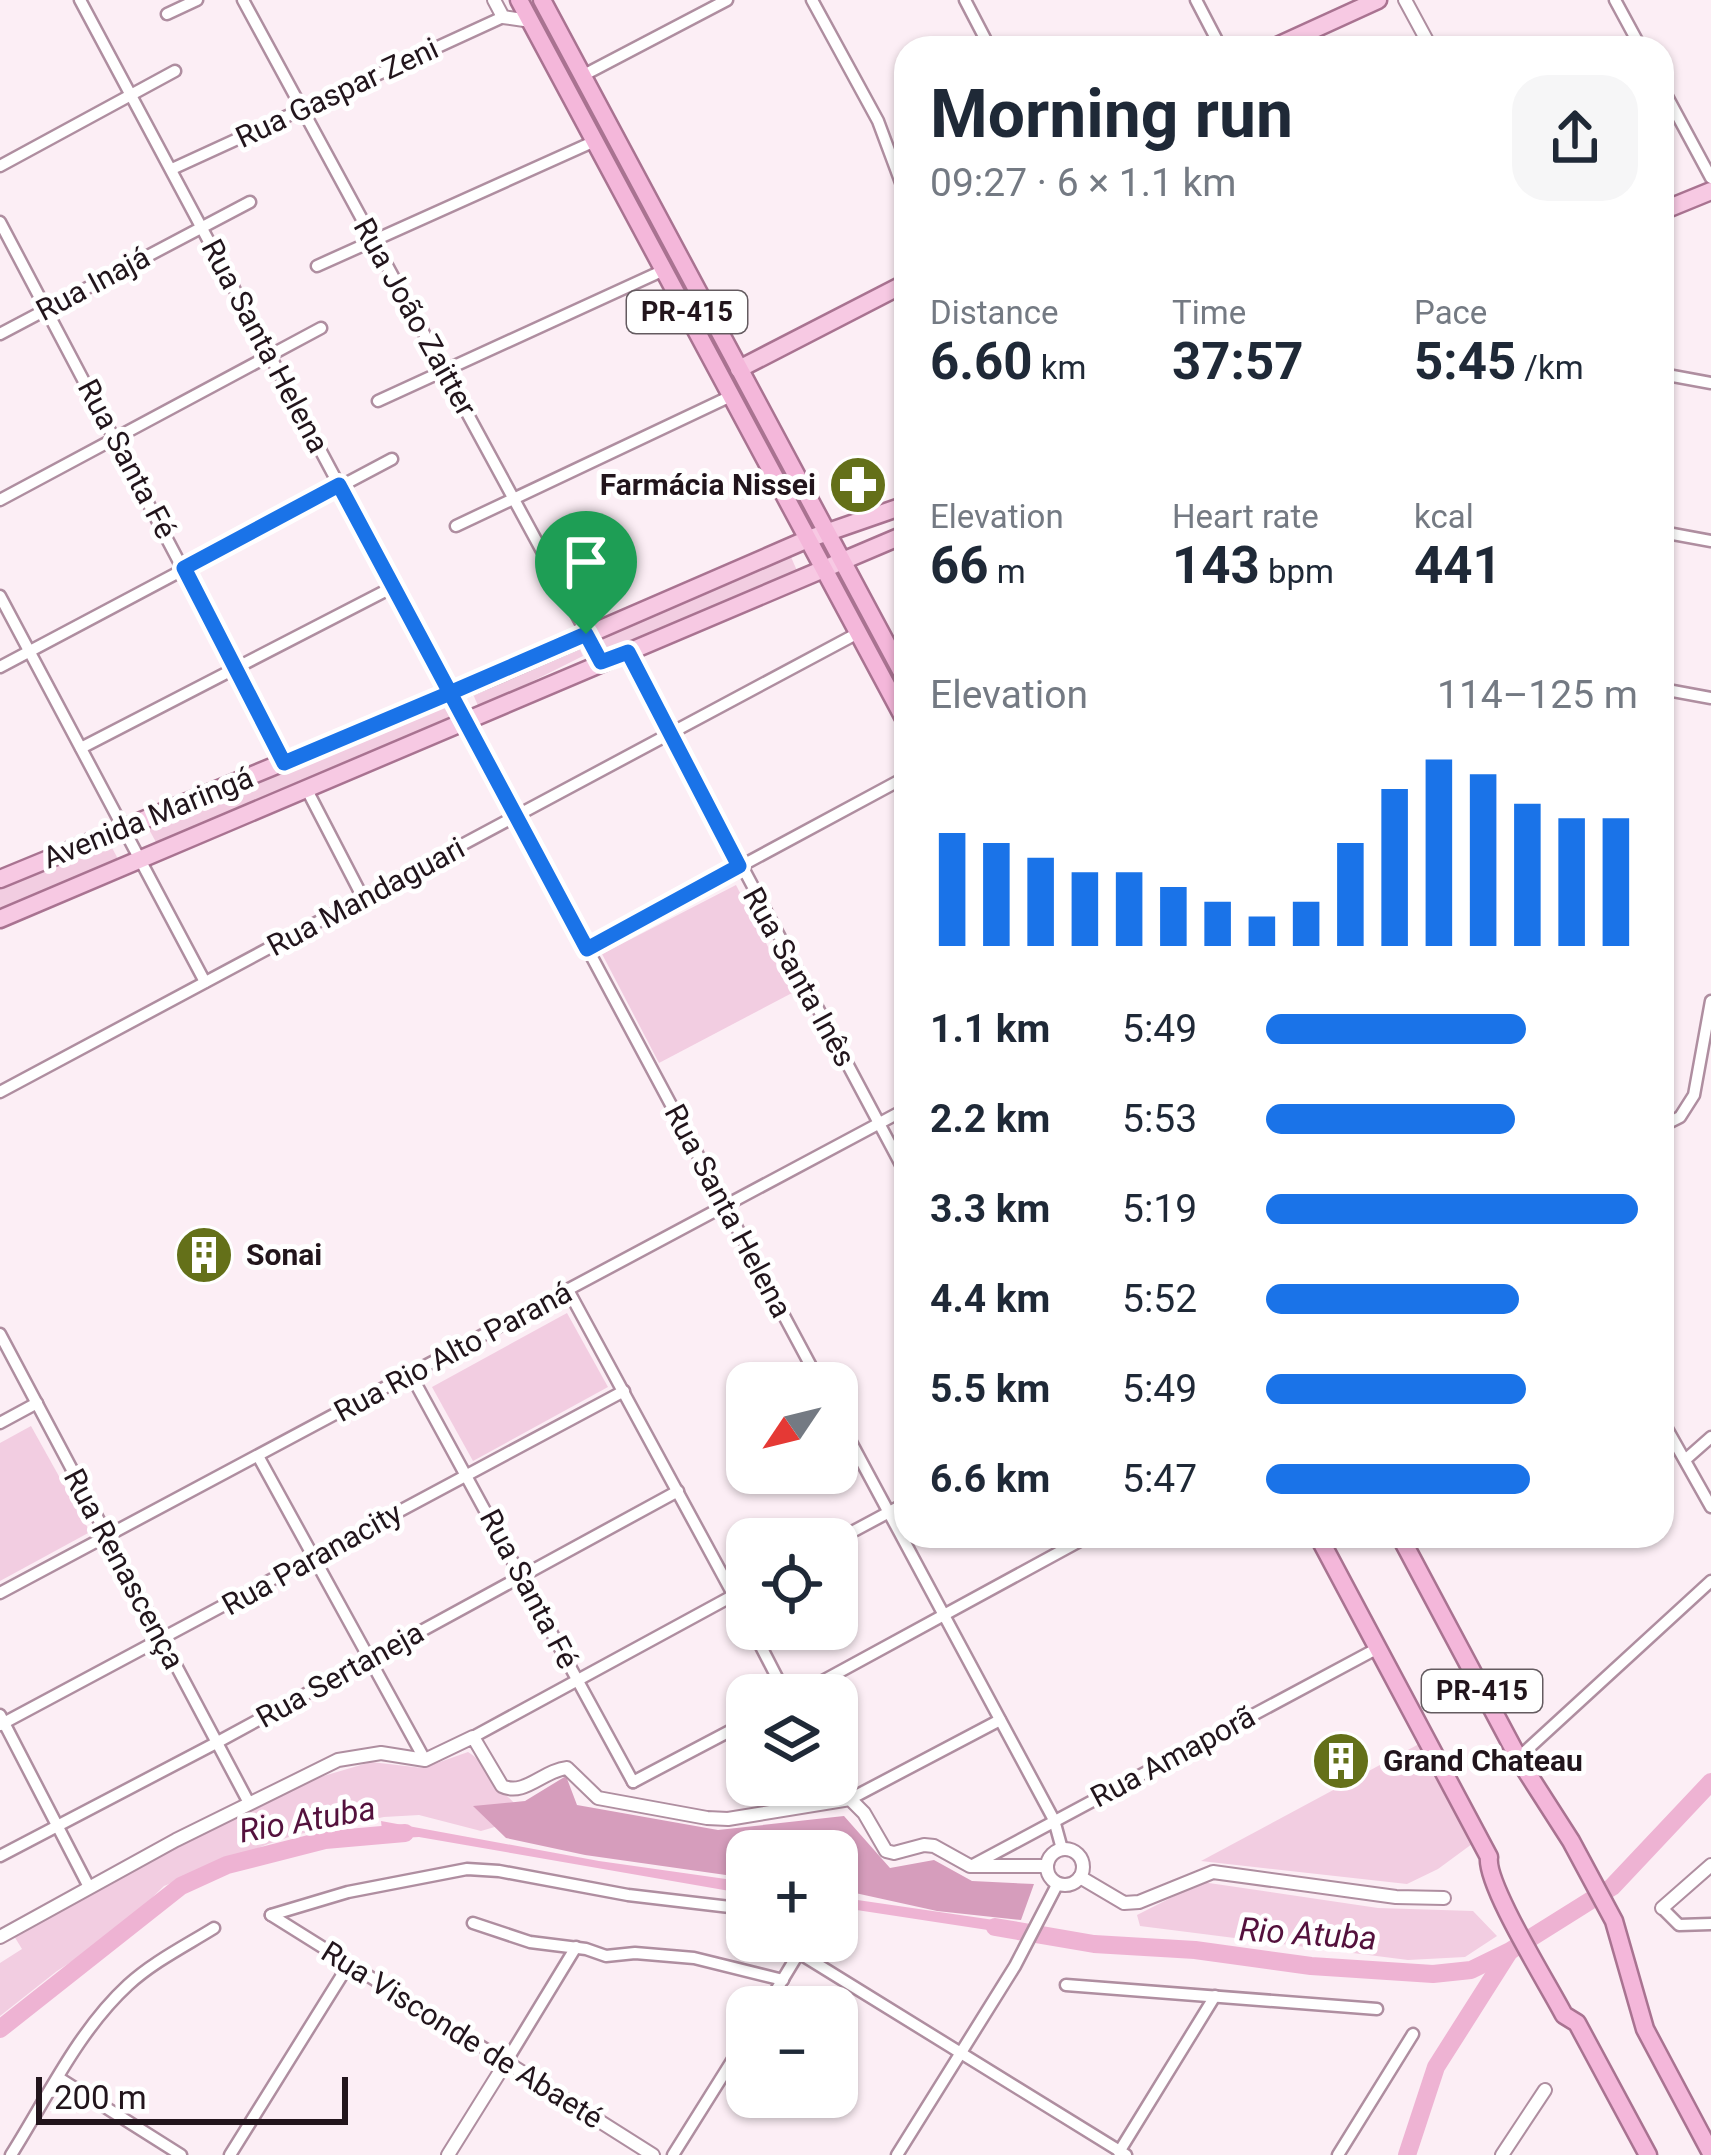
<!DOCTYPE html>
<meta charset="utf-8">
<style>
body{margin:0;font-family:Roboto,sans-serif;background:#f6f6f7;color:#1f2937;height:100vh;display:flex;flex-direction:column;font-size:45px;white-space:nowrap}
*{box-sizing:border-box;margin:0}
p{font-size:39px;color:#747a83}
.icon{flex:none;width:66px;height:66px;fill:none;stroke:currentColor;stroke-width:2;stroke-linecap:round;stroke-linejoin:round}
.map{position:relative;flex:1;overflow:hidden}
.side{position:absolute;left:894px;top:36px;width:780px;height:1512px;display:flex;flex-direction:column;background:#fff;border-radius:36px;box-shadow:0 3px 9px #0004}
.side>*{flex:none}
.needle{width:78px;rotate:235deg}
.buttons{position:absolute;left:726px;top:1362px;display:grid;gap:24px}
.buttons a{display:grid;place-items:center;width:132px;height:132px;border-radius:24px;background:#fff;box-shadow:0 3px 9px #0004;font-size:60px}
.scale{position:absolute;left:36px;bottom:30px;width:312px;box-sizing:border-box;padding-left:12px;border:6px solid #22151c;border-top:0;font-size:33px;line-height:42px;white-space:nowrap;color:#22151c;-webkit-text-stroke:9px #fff;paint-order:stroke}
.pin{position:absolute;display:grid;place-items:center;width:102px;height:102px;color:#fff;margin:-123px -51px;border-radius:50% 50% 50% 0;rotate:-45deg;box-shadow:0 0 12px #0007}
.pin .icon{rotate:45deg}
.round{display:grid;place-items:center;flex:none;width:126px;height:126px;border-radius:36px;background:#f6f6f7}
.overview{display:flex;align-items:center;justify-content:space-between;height:204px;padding:0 36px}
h1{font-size:66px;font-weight:700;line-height:90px}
.figures{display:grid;grid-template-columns:repeat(3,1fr);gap:18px;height:204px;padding:12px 36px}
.figures div{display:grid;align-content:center}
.figures b{font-size:51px;font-weight:700}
.figures small{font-size:33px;font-weight:400}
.figures p{font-size:33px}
.chart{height:336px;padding:24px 36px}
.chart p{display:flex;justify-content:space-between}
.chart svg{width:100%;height:216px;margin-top:12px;stroke:#1a73e8;stroke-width:6}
ul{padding:0 36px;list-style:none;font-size:39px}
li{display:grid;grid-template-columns:192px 144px 1fr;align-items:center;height:90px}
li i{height:30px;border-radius:15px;background:#1a73e8}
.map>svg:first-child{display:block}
.green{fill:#f2cde1}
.forest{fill:#d69dbc}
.water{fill:#eeb3d3}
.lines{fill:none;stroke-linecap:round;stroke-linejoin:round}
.river{stroke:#eeb3d3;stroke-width:18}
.minor-casing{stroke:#af8ea0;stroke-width:15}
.tertiary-casing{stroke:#af8ea0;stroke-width:16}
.primary-casing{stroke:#a97391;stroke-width:21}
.trunk-casing{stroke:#a97391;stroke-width:21}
.minor{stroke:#fff;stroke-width:10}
.tertiary{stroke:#fff;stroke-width:12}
.primary{stroke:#f7c9e3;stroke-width:16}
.trunk{stroke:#f4b7da;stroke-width:16}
.route-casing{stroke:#fff;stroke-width:24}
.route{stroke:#1a73e8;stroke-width:15}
.labels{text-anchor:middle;stroke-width:10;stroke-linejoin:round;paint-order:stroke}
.shield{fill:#fff;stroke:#645b60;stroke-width:3}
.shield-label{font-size:27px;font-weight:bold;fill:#22151c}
.street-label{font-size:30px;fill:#22151c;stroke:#fff}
.poi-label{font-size:30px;font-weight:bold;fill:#22151c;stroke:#fff;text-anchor:start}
.water-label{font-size:33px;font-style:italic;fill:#54113d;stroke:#fff}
</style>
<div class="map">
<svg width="1711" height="2155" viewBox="0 0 1711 2155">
<rect width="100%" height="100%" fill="#fceef5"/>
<g class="green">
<path d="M791 557 798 573 605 654 598 638Z"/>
<path d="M577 643 583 656 479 708 473 694Z"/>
<path d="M450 703 458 719 157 844 146 824Z"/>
<path d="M109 842 118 859 0 909V889Z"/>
<path d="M736 885 792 993 659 1063 602 954Z"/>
<path d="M567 1313 608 1387 473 1461 432 1387Z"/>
<path d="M31 1426 90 1532 0 1581V1443Z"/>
<path d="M1419 1744 1472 1844 1438 1869 1407 1884 1201 1861Z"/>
<path d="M468 1752C482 1760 484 1770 493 1781 504 1794 516 1803 526 1818L481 1831 419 1815 384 1817 295 1835 268 1844 164 1886 117 1932 57 1971 0 2016V1963L22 1949 14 1936 169 1849 320 1777 371 1762 423 1768Z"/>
<path d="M1202 1882 1378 1908 1473 1911 1497 1936 1465 1957 1408 1960 1140 1926 1137 1915Z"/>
</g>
<path class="forest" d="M566 1776 577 1805 718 1830 844 1816 890 1868 934 1860 972 1881 1034 1884 1021 1920 937 1911 837 1889V1851H747V1878L585 1855 506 1838 473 1806 525 1801Z"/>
<g class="water">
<path d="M381 1821 599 1861 747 1882V1894L419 1837 383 1839Z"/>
<path d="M837 1897 1022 1924 1014 1934 837 1907Z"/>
</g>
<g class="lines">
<g class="river">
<path d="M995 1927 1094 1944 1195 1950 1311 1966 1433 1974 1471 1970 1510 1951 1612 1887 1711 1782"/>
<path d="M0 2029 181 1886 227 1865 325 1840 405 1833"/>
<path d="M1407 2155 1436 2067 1509 1952"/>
</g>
<g class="minor-casing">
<g id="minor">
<path d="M80 0 450 693"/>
<path d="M243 0 587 634"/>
<path d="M812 0 878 121 906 196"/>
<path d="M965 0 990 48"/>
<path d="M1196 0 1221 48"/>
<path d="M1615 0 1641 48"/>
<path d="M167 14 197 0"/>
<path d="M582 76 727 0"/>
<path d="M1662 87 1711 178"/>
<path d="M0 166 175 71"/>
<path d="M172 169 503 17"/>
<path d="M0 222 285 763"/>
<path d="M317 266 595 141"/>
<path d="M0 334 250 202"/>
<path d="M1662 374 1711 383"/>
<path d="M378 401 664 270"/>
<path d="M0 500 321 328"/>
<path d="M456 526 731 396"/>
<path d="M1662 532 1711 541"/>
<path d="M0 596 205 982"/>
<path d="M628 652 906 1174"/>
<path d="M0 667 392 459"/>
<path d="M1662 689 1711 698"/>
<path d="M466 722 820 1383"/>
<path d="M81 748 393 587"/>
<path d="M306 788 363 898"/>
<path d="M587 949 906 777"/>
<path d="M0 1092 858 633"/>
<path d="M1662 1126 1680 1117 1694 1095 1711 1001"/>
<path d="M568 1290 747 1620"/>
<path d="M0 1334 249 1803"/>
<path d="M411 1375 633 1782"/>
<path d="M837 1416 1054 1820 1062 1849"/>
<path d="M1662 1420 1711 1507"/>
<path d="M0 1423 37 1403"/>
<path d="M258 1456 425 1760"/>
<path d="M1685 1460 1711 1437"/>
<path d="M837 1540 906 1503"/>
<path d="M0 1593 906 1109"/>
<path d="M752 1629 786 1695"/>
<path d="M797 1695 1089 1536"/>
<path d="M0 1715 89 1887"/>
<path d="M0 1725 624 1391"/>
<path d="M473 1737 747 1588"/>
<path d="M1518 1758 1711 1581"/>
<path d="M633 1782 747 1722"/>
<path d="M836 1785 850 1799 1000 1720"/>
<path d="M0 1856 216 1743 678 1491"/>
<path d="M973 1865 1378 1648"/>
<path d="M1662 1908 1679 1925 1711 1924"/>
<path d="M271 1915 348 1892 467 1869 499 1871 628 1895 747 1909"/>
<path d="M271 1915 506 2062 576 1947"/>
<path d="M473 1923 530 1942 586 1949 606 1956 635 1953 694 1958 783 1980"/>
<path d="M799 1953 1126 2155"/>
<path d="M1066 1985 1377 2009"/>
<path d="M766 2007 806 1941"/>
<path d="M59 2078 181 2155"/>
<path d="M1119 2152 1215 1996"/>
<path d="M11 2155C47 2098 78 2031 128 1985 153 1962 185 1946 214 1928"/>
<path d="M230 2155 349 1964"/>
<path d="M673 2155 747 2037"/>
<path d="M897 2155 1015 1966 1058 1883"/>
<path d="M1338 2155 1413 2034"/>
</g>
</g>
<g class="tertiary-casing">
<g id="tertiary">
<path d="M494 0 503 17 531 21"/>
<path d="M1405 0 1431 48"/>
<circle cx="1065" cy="1867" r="18"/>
<path d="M1080 1877 1124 1903 1139 1902 1213 1872 1396 1897 1444 1898"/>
<path d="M1662 1908 1711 1865"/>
<path d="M0 1937 176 1840 338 1760 381 1753 425 1760 473 1737 502 1786C524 1797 544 1770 567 1768L598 1798 707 1818 728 1819 850 1799 864 1813 886 1851 894 1853 924 1845 934 1846 970 1866H1047"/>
<path d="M448 2155 506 2062 653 2155"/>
<path d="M1502 2155 1545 2090"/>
</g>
</g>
<g class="primary-casing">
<g id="primary">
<path d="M1273 48 1378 0"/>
<path d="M1662 211 1711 191"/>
<path d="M739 369 906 283"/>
<path d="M0 879 488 678 808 539 906 505"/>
<path d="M0 919 906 534"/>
</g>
</g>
<g class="trunk-casing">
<g id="trunk">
<path d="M519 0 906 722"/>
<path d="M542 0 906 680"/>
<path d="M1318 1536 1489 1857C1485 1884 1548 1984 1564 2015L1577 2023 1648 2155"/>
<path d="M1400 1536 1521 1763 1571 1841 1614 1921 1645 2029 1711 2153"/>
</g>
</g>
<use href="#minor" class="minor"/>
<use href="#tertiary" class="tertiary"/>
<use href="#primary" class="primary"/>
<use href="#trunk" class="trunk"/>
</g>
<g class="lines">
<g class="route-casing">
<path id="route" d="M586 634 452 692 450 693 284 763 184 568 339 485 587 949 739 866 628 652 601 662 586 634"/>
</g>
<use href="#route" class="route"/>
</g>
<defs>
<g id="pharmacy-disc" transform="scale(3)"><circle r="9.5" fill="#647019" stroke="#fff"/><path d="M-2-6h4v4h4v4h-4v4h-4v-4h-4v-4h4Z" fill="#fff"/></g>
<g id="building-disc" transform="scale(3)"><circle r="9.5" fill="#647019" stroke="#fff"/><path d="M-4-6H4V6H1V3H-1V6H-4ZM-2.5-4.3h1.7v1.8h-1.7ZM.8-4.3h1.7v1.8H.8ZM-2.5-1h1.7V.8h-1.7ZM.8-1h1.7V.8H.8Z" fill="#fff"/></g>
</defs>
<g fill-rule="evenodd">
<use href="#pharmacy-disc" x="858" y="485"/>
<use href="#building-disc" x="204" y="1255"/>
<use href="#building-disc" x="1341" y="1761"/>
</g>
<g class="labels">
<g class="shield">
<rect x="627" y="291" width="120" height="42" rx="9"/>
<rect x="1422" y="1670" width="120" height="42" rx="9"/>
</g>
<g class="shield-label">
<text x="687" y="321">PR-415</text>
<text x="1482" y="1700">PR-415</text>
</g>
<g class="street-label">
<text transform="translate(337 93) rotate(-25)" y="10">Rua Gaspar Zeni</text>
<text transform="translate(93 284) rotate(-28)" y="10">Rua Inajá</text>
<text transform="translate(415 317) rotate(61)" y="10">Rua João Zaitter</text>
<text transform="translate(265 346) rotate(62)" y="10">Rua Santa Helena</text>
<text transform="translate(127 459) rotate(62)" y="10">Rua Santa Fé</text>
<text transform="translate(148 818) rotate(-22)" y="10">Avenida Maringá</text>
<text transform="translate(366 897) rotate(-28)" y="10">Rua Mandaguari</text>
<text transform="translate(799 977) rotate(61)" y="10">Rua Santa Inês</text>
<text transform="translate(728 1211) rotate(62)" y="10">Rua Santa Helena</text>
<text transform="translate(453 1352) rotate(-28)" y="10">Rua Rio Alto Paraná</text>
<text transform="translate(312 1559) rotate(-29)" y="10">Rua Paranacity</text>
<text transform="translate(124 1569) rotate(62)" y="10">Rua Renascença</text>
<text transform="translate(529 1589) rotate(62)" y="10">Rua Santa Fé</text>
<text transform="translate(340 1675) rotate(-29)" y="10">Rua Sertaneja</text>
<text transform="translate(1173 1757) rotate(-28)" y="10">Rua Amaporã</text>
<text transform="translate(462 2035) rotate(32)" y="10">Rua Visconde de Abaeté</text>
</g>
<g class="poi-label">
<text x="816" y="495" text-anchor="end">Farmácia Nissei</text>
<text x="246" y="1265">Sonai</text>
<text x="1383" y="1771">Grand Chateau</text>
</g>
<g class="water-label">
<text transform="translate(307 1819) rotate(-10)" y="12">Rio Atuba</text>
<text transform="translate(1308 1933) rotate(4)" y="12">Rio Atuba</text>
</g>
</g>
</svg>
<div class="buttons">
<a><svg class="needle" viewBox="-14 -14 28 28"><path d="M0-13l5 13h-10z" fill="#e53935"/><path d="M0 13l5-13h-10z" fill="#747a83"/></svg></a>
<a><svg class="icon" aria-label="locate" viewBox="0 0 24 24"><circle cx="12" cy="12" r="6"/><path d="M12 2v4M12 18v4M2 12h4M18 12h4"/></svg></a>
<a><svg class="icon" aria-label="layers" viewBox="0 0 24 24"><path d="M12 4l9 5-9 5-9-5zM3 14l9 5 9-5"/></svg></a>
<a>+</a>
<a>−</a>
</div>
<div class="scale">200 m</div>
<div class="pin" style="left:586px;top:634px;background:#1e9e55"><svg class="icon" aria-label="arrive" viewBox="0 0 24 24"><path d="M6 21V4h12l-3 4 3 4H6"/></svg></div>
<section class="side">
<div class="overview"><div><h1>Morning run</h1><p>09:27 · 6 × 1.1 km</p></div><a class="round"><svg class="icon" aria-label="share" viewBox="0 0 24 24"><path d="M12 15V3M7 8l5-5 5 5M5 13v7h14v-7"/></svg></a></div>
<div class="figures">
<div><p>Distance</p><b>6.60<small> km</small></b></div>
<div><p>Time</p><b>37:57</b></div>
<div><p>Pace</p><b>5:45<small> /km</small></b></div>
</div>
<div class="figures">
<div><p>Elevation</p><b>66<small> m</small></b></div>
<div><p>Heart rate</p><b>143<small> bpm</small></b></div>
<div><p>kcal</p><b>441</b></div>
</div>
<div class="chart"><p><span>Elevation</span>114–125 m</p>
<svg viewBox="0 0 160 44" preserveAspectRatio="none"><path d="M5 44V21M15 44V23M25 44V26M35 44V29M45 44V29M55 44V32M65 44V35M75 44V38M85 44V35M95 44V23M105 44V12M115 44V6M125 44V9M135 44V15M145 44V18M155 44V18"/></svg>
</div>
<ul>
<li><b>1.1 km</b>5:49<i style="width:70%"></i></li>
<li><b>2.2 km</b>5:53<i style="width:67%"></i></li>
<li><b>3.3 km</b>5:19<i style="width:100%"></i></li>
<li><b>4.4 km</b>5:52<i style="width:68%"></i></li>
<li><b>5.5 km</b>5:49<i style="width:70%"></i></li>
<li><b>6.6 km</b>5:47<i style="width:71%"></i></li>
</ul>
</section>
</div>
